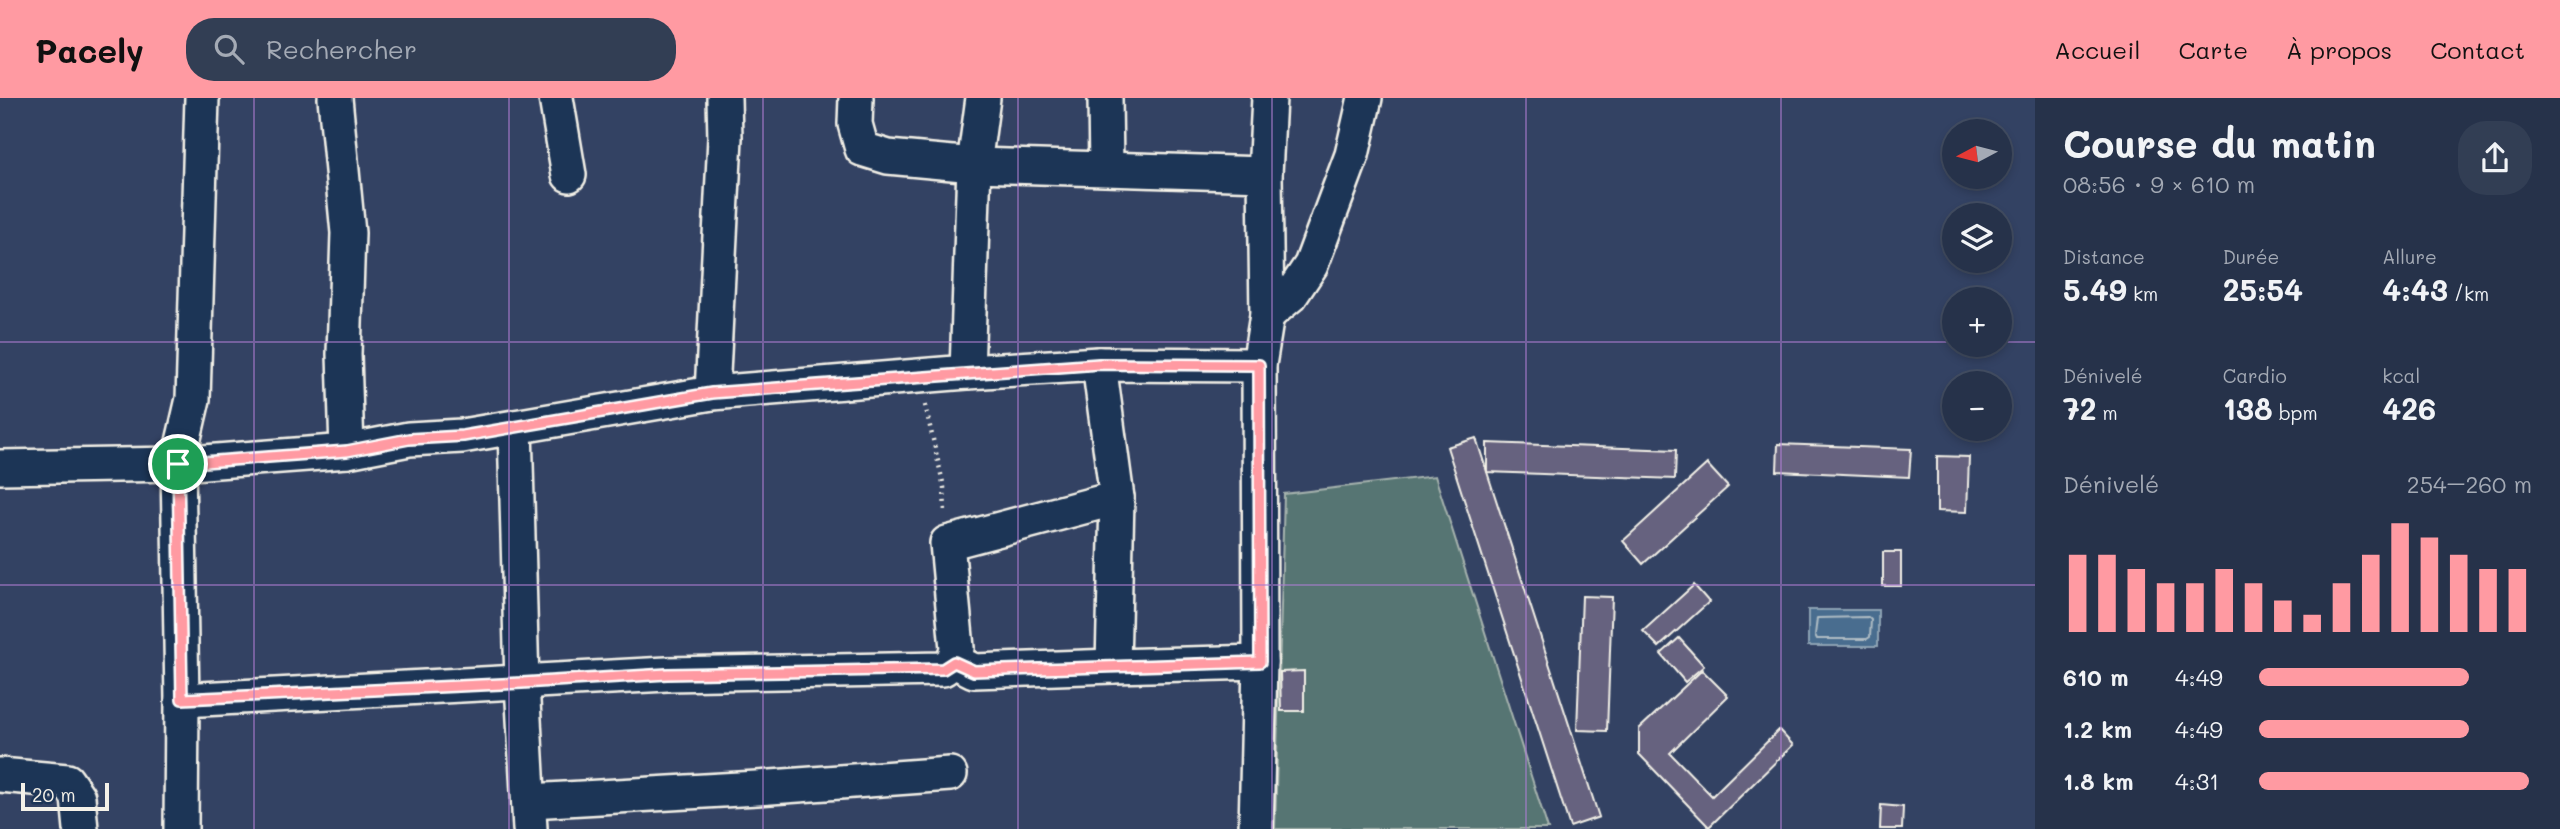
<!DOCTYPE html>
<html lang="fr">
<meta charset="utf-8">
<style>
body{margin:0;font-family:Mali,sans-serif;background:#323e54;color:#f1f3f6;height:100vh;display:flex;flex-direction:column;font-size:26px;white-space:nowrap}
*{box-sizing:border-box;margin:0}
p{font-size:23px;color:#a4aab5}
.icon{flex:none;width:38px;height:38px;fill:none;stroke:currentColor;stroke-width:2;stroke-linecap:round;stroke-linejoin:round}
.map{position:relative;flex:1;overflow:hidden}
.sheet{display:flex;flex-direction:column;background:#26324a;width:525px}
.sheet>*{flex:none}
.needle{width:46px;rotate:263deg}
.buttons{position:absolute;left:1942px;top:21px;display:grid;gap:14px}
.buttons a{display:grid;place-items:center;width:70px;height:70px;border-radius:50%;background:#26324a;box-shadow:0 4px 10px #0003,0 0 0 2px #424d62;font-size:35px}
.scale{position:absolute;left:21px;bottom:18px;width:88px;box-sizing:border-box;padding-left:7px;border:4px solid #f4f1e8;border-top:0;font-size:19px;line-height:24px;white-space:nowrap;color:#f4f1e8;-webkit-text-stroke:5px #1d3557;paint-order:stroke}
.pin{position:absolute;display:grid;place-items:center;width:60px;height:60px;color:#fff;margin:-30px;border:4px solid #fff;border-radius:50%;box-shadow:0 2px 7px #0007}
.round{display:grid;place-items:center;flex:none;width:74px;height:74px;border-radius:28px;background:#323e54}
.head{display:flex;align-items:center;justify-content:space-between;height:119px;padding:0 28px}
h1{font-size:38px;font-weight:800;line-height:52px}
.metrics{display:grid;grid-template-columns:repeat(3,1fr);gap:10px;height:119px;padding:7px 28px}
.metrics div{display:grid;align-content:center}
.metrics b{font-size:30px;font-weight:800}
.metrics small{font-size:19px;font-weight:400}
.metrics p{font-size:19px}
.chart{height:196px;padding:14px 28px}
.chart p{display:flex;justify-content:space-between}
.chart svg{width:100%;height:126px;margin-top:7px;stroke:#ff9aa2;stroke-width:6}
ul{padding:0 28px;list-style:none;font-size:23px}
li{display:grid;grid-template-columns:112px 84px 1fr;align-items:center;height:52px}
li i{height:18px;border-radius:9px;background:#ff9aa2}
header{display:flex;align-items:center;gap:42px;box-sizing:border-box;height:98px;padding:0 35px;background:#ff9aa2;color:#111}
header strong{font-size:33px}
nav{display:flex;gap:38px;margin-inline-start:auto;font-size:24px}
.search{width:490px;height:63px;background:#323e54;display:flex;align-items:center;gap:18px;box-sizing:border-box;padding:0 24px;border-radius:28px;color:#a4aab5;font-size:26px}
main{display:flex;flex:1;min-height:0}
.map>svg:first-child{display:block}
.green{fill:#577573;stroke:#a6b3ae;stroke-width:2}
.water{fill:#486d8f;stroke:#8da2b3;stroke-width:2}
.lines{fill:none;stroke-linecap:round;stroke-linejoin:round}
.shore{stroke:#afbcc4;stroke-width:2}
.building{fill:#66627f;stroke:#f4f1e8;stroke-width:2}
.minor-casing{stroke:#f4f1e8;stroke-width:38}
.path{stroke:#f4f1e8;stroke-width:4.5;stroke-dasharray:2 5;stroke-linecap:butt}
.minor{stroke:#1d3557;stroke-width:33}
.route-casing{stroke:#fff;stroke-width:14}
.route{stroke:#ff9aa2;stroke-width:9}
.grid{fill:none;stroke:#ab7bcf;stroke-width:2;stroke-opacity:0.55}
</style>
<header>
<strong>Pacely</strong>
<div class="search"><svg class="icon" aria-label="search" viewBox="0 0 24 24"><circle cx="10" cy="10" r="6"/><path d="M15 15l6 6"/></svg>Rechercher</div>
<nav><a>Accueil</a><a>Carte</a><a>À propos</a><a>Contact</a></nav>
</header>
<main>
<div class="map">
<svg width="2035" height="731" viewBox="0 0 2035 731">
<rect width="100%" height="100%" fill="#334263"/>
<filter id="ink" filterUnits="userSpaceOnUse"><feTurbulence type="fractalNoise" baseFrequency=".0143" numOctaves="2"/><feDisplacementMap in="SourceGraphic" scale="14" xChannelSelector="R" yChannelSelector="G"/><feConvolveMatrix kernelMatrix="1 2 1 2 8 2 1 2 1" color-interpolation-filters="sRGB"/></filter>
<g filter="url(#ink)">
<path class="green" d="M1435 378 1548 731H1275L1284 396Z"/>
<rect class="water" x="1808" y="512" width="70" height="36"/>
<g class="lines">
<path class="shore" d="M1817 520 1868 519 1871 522 1870 539 1867 541H1817L1815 537Z"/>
</g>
<g class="building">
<path d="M1476 340 1599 719 1570 729 1447 349Z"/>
<path d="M1487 345 1676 352 1675 381 1487 374Z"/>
<path d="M1778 346 1911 351 1909 379 1777 373Z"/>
<path d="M1937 358 1969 359 1967 414 1937 413Z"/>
<path d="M1707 366 1728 389 1643 466 1623 443Z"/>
<rect x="1883" y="454" width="18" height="34"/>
<path d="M1694 487 1709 504 1659 549 1643 533Z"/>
<path d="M1582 498 1612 499 1607 633 1577 632Z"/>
<path d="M1679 540 1704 568 1685 584 1661 556Z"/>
<path d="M1702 572 1728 598 1670 655 1712 698 1779 632 1793 647 1709 729 1639 656V631Z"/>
<path d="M1304 573V613H1281L1280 574Z"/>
<path d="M1881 707 1903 709 1902 731H1880Z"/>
</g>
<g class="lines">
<g class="minor-casing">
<g id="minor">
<path d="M335 0 348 135 344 256 347 353"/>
<path d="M556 0 569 77"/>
<path d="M856 0 855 26 862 51 888 59 974 67 1265 76"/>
<path d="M1105 0 1106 70"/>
<path d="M1267 217 1291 197 1311 167 1352 57 1365 0"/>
<path d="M1099 266 1117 400 1113 568 1260 564"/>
<path d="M967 274 974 67 983 0"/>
<path d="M712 295 725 40 724 0"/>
<path d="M515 329 522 585 530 731"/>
<path d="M0 369 178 366 347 353 409 341 462 338 712 295 967 274 1099 266 1259 267"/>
<path d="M954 563 974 573 1113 568"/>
<path d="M182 602 667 576 943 571 954 563 957 550 947 445 1117 400"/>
<path d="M0 677 67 683 78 699 81 731"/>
<path d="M530 703 757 690 950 676"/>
<path d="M181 731 182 602 178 366 193 301 202 0"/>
<path d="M1256 731 1260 564 1259 267 1267 217 1265 76 1269 0"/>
</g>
</g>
<path class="path" d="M925 307 944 389 945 415"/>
<use href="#minor" class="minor"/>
</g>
</g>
<g class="lines" filter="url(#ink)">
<g class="route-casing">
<path id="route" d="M1099 266 1259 267 1260 564 974 573 954 564 943 571 667 576 522 585 182 601 178 366 347 353 409 341 463 338 712 295Z"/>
</g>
<use href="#route" class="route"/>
</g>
<path class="grid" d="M254 0V731M509 0V731M763 0V731M1018 0V731M1272 0V731M1526 0V731M1781 0V731M0 244H1955M2000 244H2035M0 487H2035"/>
</svg>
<div class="buttons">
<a><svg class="needle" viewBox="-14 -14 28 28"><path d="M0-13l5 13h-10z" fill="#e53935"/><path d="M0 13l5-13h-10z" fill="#a4aab5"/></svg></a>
<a><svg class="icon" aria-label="layers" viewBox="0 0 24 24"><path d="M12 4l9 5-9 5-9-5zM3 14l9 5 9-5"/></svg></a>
<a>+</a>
<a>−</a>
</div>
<div class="scale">20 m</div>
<div class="pin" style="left:178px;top:366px;background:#1e9e55"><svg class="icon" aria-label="arrive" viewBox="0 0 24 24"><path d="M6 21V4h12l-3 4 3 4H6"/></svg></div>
</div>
<section class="sheet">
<div class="head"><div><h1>Course du matin</h1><p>08:56 · 9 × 610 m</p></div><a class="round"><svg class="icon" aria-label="share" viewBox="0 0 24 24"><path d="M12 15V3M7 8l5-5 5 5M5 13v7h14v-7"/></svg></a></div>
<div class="metrics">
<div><p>Distance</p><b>5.49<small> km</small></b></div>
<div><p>Durée</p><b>25:54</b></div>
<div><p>Allure</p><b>4:43<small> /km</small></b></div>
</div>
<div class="metrics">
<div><p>Dénivelé</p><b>72<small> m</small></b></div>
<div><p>Cardio</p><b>138<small> bpm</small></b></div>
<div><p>kcal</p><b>426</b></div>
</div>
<div class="chart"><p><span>Dénivelé</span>254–260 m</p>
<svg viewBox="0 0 160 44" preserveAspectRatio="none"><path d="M5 44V17M15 44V17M25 44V22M35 44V27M45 44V27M55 44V22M65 44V27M75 44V33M85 44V38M95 44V27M105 44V17M115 44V6M125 44V11M135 44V17M145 44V22M155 44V22"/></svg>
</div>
<ul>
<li><b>610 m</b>4:49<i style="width:77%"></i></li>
<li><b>1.2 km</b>4:49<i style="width:77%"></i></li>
<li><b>1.8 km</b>4:31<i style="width:99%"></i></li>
</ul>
</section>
</main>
